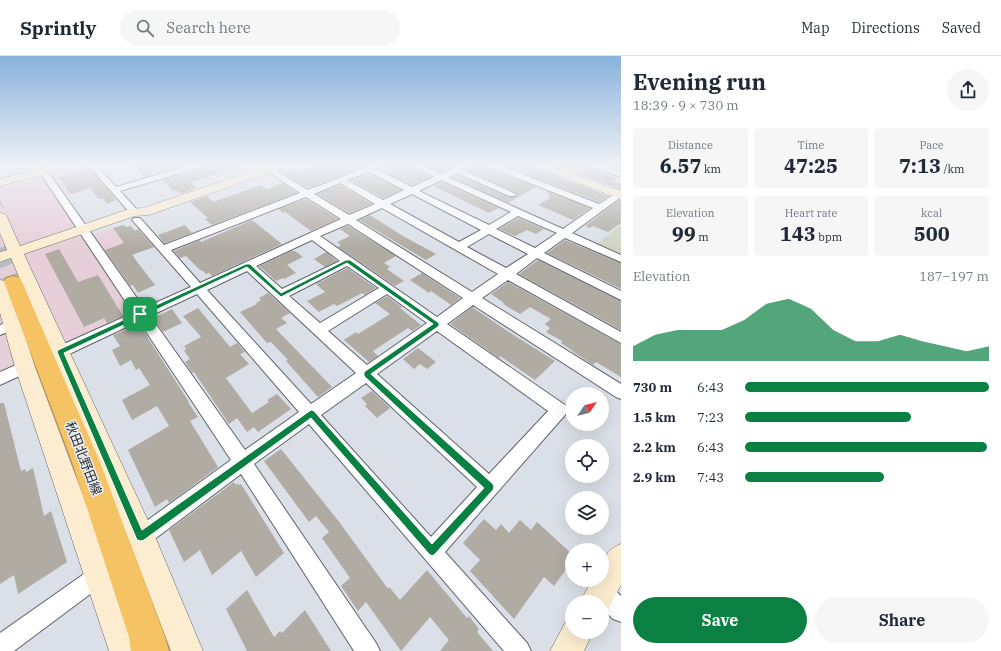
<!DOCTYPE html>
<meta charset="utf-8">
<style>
body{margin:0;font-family:"IBM Plex Serif","Noto Sans JP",serif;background:#f6f6f7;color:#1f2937;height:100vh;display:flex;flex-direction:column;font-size:15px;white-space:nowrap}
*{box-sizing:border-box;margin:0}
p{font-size:13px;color:#747a83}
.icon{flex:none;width:22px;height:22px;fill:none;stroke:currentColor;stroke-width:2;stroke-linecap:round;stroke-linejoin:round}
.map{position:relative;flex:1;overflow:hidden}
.panel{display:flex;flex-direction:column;background:#fff;width:380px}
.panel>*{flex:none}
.needle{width:26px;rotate:55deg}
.fabs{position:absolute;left:565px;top:331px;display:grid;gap:8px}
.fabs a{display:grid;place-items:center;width:44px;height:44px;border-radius:50%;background:#fff;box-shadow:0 4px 16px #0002;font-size:20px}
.pin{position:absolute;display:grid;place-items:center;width:34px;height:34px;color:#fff;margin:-17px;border-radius:8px;box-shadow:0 2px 6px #0006}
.round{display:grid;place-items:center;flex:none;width:42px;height:42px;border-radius:21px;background:#f6f6f7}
.summary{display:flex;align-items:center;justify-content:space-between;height:68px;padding:0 12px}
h1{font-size:22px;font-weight:700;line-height:30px}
.metrics{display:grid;grid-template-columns:repeat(3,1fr);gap:6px;height:68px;padding:4px 12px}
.metrics div{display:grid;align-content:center;border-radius:4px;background:#f6f6f7;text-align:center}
.metrics b{font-size:20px;font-weight:700}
.metrics small{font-size:11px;font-weight:400}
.metrics p{font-size:11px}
.chart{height:112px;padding:8px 12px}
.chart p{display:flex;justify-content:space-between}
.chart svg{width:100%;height:72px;margin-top:4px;fill:#0b8043;opacity:.7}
.button{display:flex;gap:8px;margin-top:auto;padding:8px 12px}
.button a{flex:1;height:46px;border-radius:24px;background:#0b8043;color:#fff;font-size:16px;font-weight:700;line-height:46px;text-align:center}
.button a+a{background:#f6f6f7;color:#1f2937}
ul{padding:0 12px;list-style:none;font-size:13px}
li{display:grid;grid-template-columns:64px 48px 1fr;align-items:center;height:30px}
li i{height:10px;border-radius:5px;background:#0b8043}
header{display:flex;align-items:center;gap:24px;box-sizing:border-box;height:56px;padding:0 20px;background:#fff;border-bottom:1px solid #e0e1e3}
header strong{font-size:19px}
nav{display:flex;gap:22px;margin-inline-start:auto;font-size:14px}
.search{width:280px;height:36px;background:#f6f6f7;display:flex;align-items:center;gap:10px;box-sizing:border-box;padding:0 14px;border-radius:22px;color:#747a83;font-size:15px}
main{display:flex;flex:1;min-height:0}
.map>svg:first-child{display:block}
.commercial{fill:#e7cfd9}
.green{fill:#cfd5c2}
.building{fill:#b0aba3}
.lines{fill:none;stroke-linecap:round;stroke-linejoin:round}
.highway-tunnel{stroke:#b8bcc3;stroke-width:19;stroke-dasharray:19 10;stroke-linecap:butt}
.street-casing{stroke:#5f646b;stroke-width:2}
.secondary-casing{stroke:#5f646b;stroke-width:1}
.highway-casing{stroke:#ae8e51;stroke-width:2}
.path{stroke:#85888e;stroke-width:1.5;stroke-dasharray:1.5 1.5;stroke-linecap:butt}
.street{fill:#fff;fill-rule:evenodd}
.secondary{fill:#fcedd0;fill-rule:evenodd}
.highway{fill:#f5c264;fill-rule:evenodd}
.route{fill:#0b8043;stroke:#fff;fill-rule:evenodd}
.labels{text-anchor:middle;stroke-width:3;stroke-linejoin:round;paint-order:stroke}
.near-street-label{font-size:13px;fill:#2a2c2f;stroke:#e9eef6}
</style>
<header>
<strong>Sprintly</strong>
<div class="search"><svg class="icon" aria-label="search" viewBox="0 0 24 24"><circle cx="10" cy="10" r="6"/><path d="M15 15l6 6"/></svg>Search here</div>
<nav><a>Map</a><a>Directions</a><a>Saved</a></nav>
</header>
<main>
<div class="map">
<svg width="621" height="595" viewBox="0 0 621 595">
<rect width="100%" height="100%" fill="#dbe0e8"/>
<g class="commercial">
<path d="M85 109H88L107 131 86 137 84 135 66 140 52 120 55 117Z"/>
<path d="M42 121 84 182 113 172 135 201 112 211 140 253 0 321V132Z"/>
</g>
<path class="green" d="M621 168V200L596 189Z"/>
<g class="building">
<path d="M131 109H186L155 118 153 116 150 120 144 121Z"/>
<path d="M204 109H239V111L190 127 197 132 181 138 176 134 174 135 162 124 202 112Z"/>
<path d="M318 109H368L308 132 283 117 294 113 298 116Z"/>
<path d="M384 109H410L431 121 412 129 379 113Z"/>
<path d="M424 109H458L441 116Z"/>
<path d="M472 109H487L488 112 536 131 508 147 452 121 457 119 508 141H516L517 137 466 114Z"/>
<path d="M503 109H533L534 112 609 140 599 146Z"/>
<path d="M553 109H587L618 122 612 125 621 128V133Z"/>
<path d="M89 112 110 136 116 144 107 148 103 142 99 143 90 132 71 138 58 121Z"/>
<path d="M369 118 401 134 383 142 351 124Z"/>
<path d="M441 126 499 152 489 157 433 130Z"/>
<path d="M283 127 297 137 212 169 205 163 208 162 190 146 207 140 213 146 261 129 267 133Z"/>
<path d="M340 129 372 148 349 157 317 138Z"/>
<path d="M547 135 590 152 573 164 538 149 550 142Z"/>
<path d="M306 143 338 163 311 175 285 156 283 157 278 153Z"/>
<path d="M619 144H621V167L608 176 593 170 590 172 585 170Z"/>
<path d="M370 159 403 180 436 198 426 204 359 164Z"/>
<path d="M518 162 544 173 536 178 527 174 515 180 499 173Z"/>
<path d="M252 164 282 188 212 220 209 217 206 218 202 214 201 215 186 200 180 202 174 195 200 184 201 186Z"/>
<path d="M123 169 127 171 131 170 135 175 138 173 154 191 132 199 155 229 138 237 133 229 130 230 105 194 124 187 113 172Z"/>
<path d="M185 169 192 177 164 187 158 179Z"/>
<path d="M348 170 396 200 384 207 390 211 387 213 404 225 395 230 338 191 341 189 337 186 350 180 340 173Z"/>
<path d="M565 184 621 207V233L547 197Z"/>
<path d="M59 193 78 226 98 219 123 260 107 267 104 262 84 271 45 198Z"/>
<path d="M291 195H295L303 201 287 209 296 217 284 223 283 222 276 225 259 210Z"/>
<path d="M326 196 337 205 325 211 314 203Z"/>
<path d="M538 204 621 245V274L519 218Z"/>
<path d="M347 212 376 232 365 239 362 237 337 250 334 248 319 256 307 245 325 236 316 228Z"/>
<path d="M422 217 460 242 451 249 431 235 429 237 410 224Z"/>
<path d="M508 226 621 288V321L596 306 593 309 572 295H573L561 287 562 285 546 276 550 272 545 268 551 263 530 251 520 258 503 248 504 247 491 238Z"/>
<path d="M268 237 290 257 281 262 287 267 276 273 332 331 318 341 286 305 288 304 271 286 267 287 240 256 257 248 256 247 261 244 259 242Z"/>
<path d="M387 240 402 251 400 252 421 269 412 275 408 272 373 295 378 300 369 306 344 284 356 276 358 278 390 258 375 247Z"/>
<path d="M472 251 512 278 555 305 535 324 500 300 499 302 450 268Z"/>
<path d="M198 252 230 291 237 287 245 296 240 298 249 308 226 322 249 353 252 357 269 346 267 344 277 338 291 353 258 376 254 371 247 376 237 362 229 368 194 316 192 317 185 306 190 303 184 295 186 293 184 290 201 281 183 260Z"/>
<path d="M172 253 182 267 163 276 153 262Z"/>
<path d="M139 268 189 346H188L198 361 190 365 218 411 169 447 167 443 155 451 128 394 169 370 157 350 132 364 122 344 150 329 139 312 136 314 131 304 120 310 112 294 120 290 113 279Z"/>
<path d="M418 292 436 306 427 313 420 308 414 313 403 303Z"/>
<path d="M372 335 390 352 377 362 365 350 367 348 361 342Z"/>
<path d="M0 347H4L21 415 25 413 26 416 33 412 44 460 51 455 67 506 18 538 14 519 0 528Z"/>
<path d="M281 393 340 467 388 533 389 531 400 544 427 514 467 562 469 560 479 573 477 576 493 595H440L449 584 430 561 401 595 366 546 358 555 341 530 350 522 322 482 329 476 316 460 309 466 264 405Z"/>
<path d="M234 426 236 429 238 427 239 429 241 428 284 497 256 521 241 495 212 519 200 494 184 506 169 474Z"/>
<path d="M484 463 496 474 501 468 509 477 520 464 531 474 537 466 572 498V505L554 530 544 521 514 563 470 515 480 504 463 487Z"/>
<path d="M247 534 274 581 280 575 282 577 305 554 331 595H247L226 553Z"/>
</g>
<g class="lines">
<path class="highway-tunnel" d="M0 192 13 226"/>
<g class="street-casing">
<g id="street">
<path d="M88 109H96L116 131 191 109H203L202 111 120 135 139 156 134 159 131 158Z"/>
<path d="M258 109H267L308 134 372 109H383L376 113 412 131 434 121 411 109H421L441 118 461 109H471L463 114 516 138 515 140H509L457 117 448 121 563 173 593 152 489 111 488 109H499L599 148 621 134V141L572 177 621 199V206L565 182 544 197 621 235V244L537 202 516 218 621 276V287L508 224 482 242 621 328V343L616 341 473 249 447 268 565 349 567 354 565 359 445 496 527 587 531 595H504L309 368 254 408 376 587 380 595H354L241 418 148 488 141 491 134 488 131 481 134 474 231 404 139 265 65 300 60 301 55 300 53 296 55 292 133 257 39 115 43 113H46L144 252 191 231 134 166 132 164 134 162H140L164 189 300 137ZM369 116 404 134 383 144 347 124ZM441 124 511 156 489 169 419 135ZM340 127 375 148 349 159 314 138ZM412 138 481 174 459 186 390 148ZM306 141 341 163 200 227 171 194ZM382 152 498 218 472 236 356 164ZM518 160 557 177 535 192 496 173ZM348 168 463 242 437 261 320 180ZM489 178 528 198 506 212 467 191ZM312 184 340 205 282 233 256 210ZM347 210 379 232 320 267 289 240ZM247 215 356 317 311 348 207 234ZM197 238 299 356 245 394 150 260ZM387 238 427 267 367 309 328 275ZM437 275 548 355 489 418 377 318ZM366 327 477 431 431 481 321 359Z"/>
<path d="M588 109H599L621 116V121Z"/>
<path d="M12 264 17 266 19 269 17 272 0 279V269Z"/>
<path d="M25 305 30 307 32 311 30 315 0 329V316Z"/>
<path d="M98 509 105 513 109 520 105 527 14 595H0V577L91 513Z"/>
<path d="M601 525 609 528 621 540V566L613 563 602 552V546H596L590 536 593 528Z"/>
</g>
</g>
<g class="secondary-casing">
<g id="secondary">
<path d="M56 109H73L72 111 0 130V123Z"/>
<path d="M271 109H286L285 111 149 159 135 160 24 198 151 471 203 595H171L128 482 11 202 0 206V196L7 194 0 177V157L5 158 7 161 20 190 129 153 143 152Z"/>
<path d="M534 109H549L621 135V143L535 111Z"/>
<path d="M0 224 6 225 8 229 35 311 141 595H109L15 311 0 257Z"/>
<path d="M621 488V529L606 557 602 558V546H580L592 524H602C602 506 603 495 621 488Z"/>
<path d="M572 562V576H593L584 595H550L566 565Z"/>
</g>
</g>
<g class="highway-casing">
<path id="highway" d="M13 220 20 222 22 226 100 406 165 581 169 595H131L129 581 72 406 4 226 6 222Z"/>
</g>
<path class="path" d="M0 146 3 152"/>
<use href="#street" class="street"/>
<use href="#secondary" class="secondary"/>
<use href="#highway" class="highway"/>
</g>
<linearGradient id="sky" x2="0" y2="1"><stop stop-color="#89b2dc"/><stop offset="0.57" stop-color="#eff1f5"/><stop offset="1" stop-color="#eff1f5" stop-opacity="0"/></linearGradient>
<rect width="621" height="192" fill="url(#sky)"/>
<path class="route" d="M346 204H350L439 267V270L371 318 493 428 494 431 493 434 435 498 432 500 429 498 311 362 144 484 141 485 137 484 57 296 58 294 246 208H250L281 237ZM347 207 433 268 364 316V320L484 432 432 488 314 355 311 354 142 474 64 297 247 211 281 241Z"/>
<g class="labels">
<g class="near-street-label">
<text transform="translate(84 402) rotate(69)" y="5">秋田北野田線</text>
</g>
</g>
</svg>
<div class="fabs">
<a><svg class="needle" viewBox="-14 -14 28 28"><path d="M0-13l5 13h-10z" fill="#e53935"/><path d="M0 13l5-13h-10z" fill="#747a83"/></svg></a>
<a><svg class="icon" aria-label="locate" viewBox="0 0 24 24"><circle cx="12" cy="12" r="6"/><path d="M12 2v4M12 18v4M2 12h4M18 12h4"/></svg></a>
<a><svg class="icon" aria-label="layers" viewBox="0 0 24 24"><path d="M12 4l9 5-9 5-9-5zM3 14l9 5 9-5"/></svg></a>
<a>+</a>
<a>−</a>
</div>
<div class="pin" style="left:140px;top:258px;background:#1e9e55"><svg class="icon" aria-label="arrive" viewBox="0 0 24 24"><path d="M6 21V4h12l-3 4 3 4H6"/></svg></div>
</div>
<section class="panel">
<div class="summary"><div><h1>Evening run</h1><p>18:39 · 9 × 730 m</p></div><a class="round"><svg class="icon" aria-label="share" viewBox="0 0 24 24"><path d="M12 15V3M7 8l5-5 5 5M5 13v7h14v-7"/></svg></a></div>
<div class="metrics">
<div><p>Distance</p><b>6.57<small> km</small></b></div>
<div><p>Time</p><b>47:25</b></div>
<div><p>Pace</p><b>7:13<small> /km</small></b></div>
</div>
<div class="metrics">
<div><p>Elevation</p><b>99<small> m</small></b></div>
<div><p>Heart rate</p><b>143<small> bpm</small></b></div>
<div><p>kcal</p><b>500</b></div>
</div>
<div class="chart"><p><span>Elevation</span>187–197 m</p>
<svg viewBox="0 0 160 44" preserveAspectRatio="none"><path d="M0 44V35L10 28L20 25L30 25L40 25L50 19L60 9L70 6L80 12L90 25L100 32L110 32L120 28L130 32L140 35L150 38L160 35V44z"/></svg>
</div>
<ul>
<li><b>730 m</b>6:43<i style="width:100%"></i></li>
<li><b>1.5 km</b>7:23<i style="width:68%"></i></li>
<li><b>2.2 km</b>6:43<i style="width:99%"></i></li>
<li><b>2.9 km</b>7:43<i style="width:57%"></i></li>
</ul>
<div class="button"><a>Save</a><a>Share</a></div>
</section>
</main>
